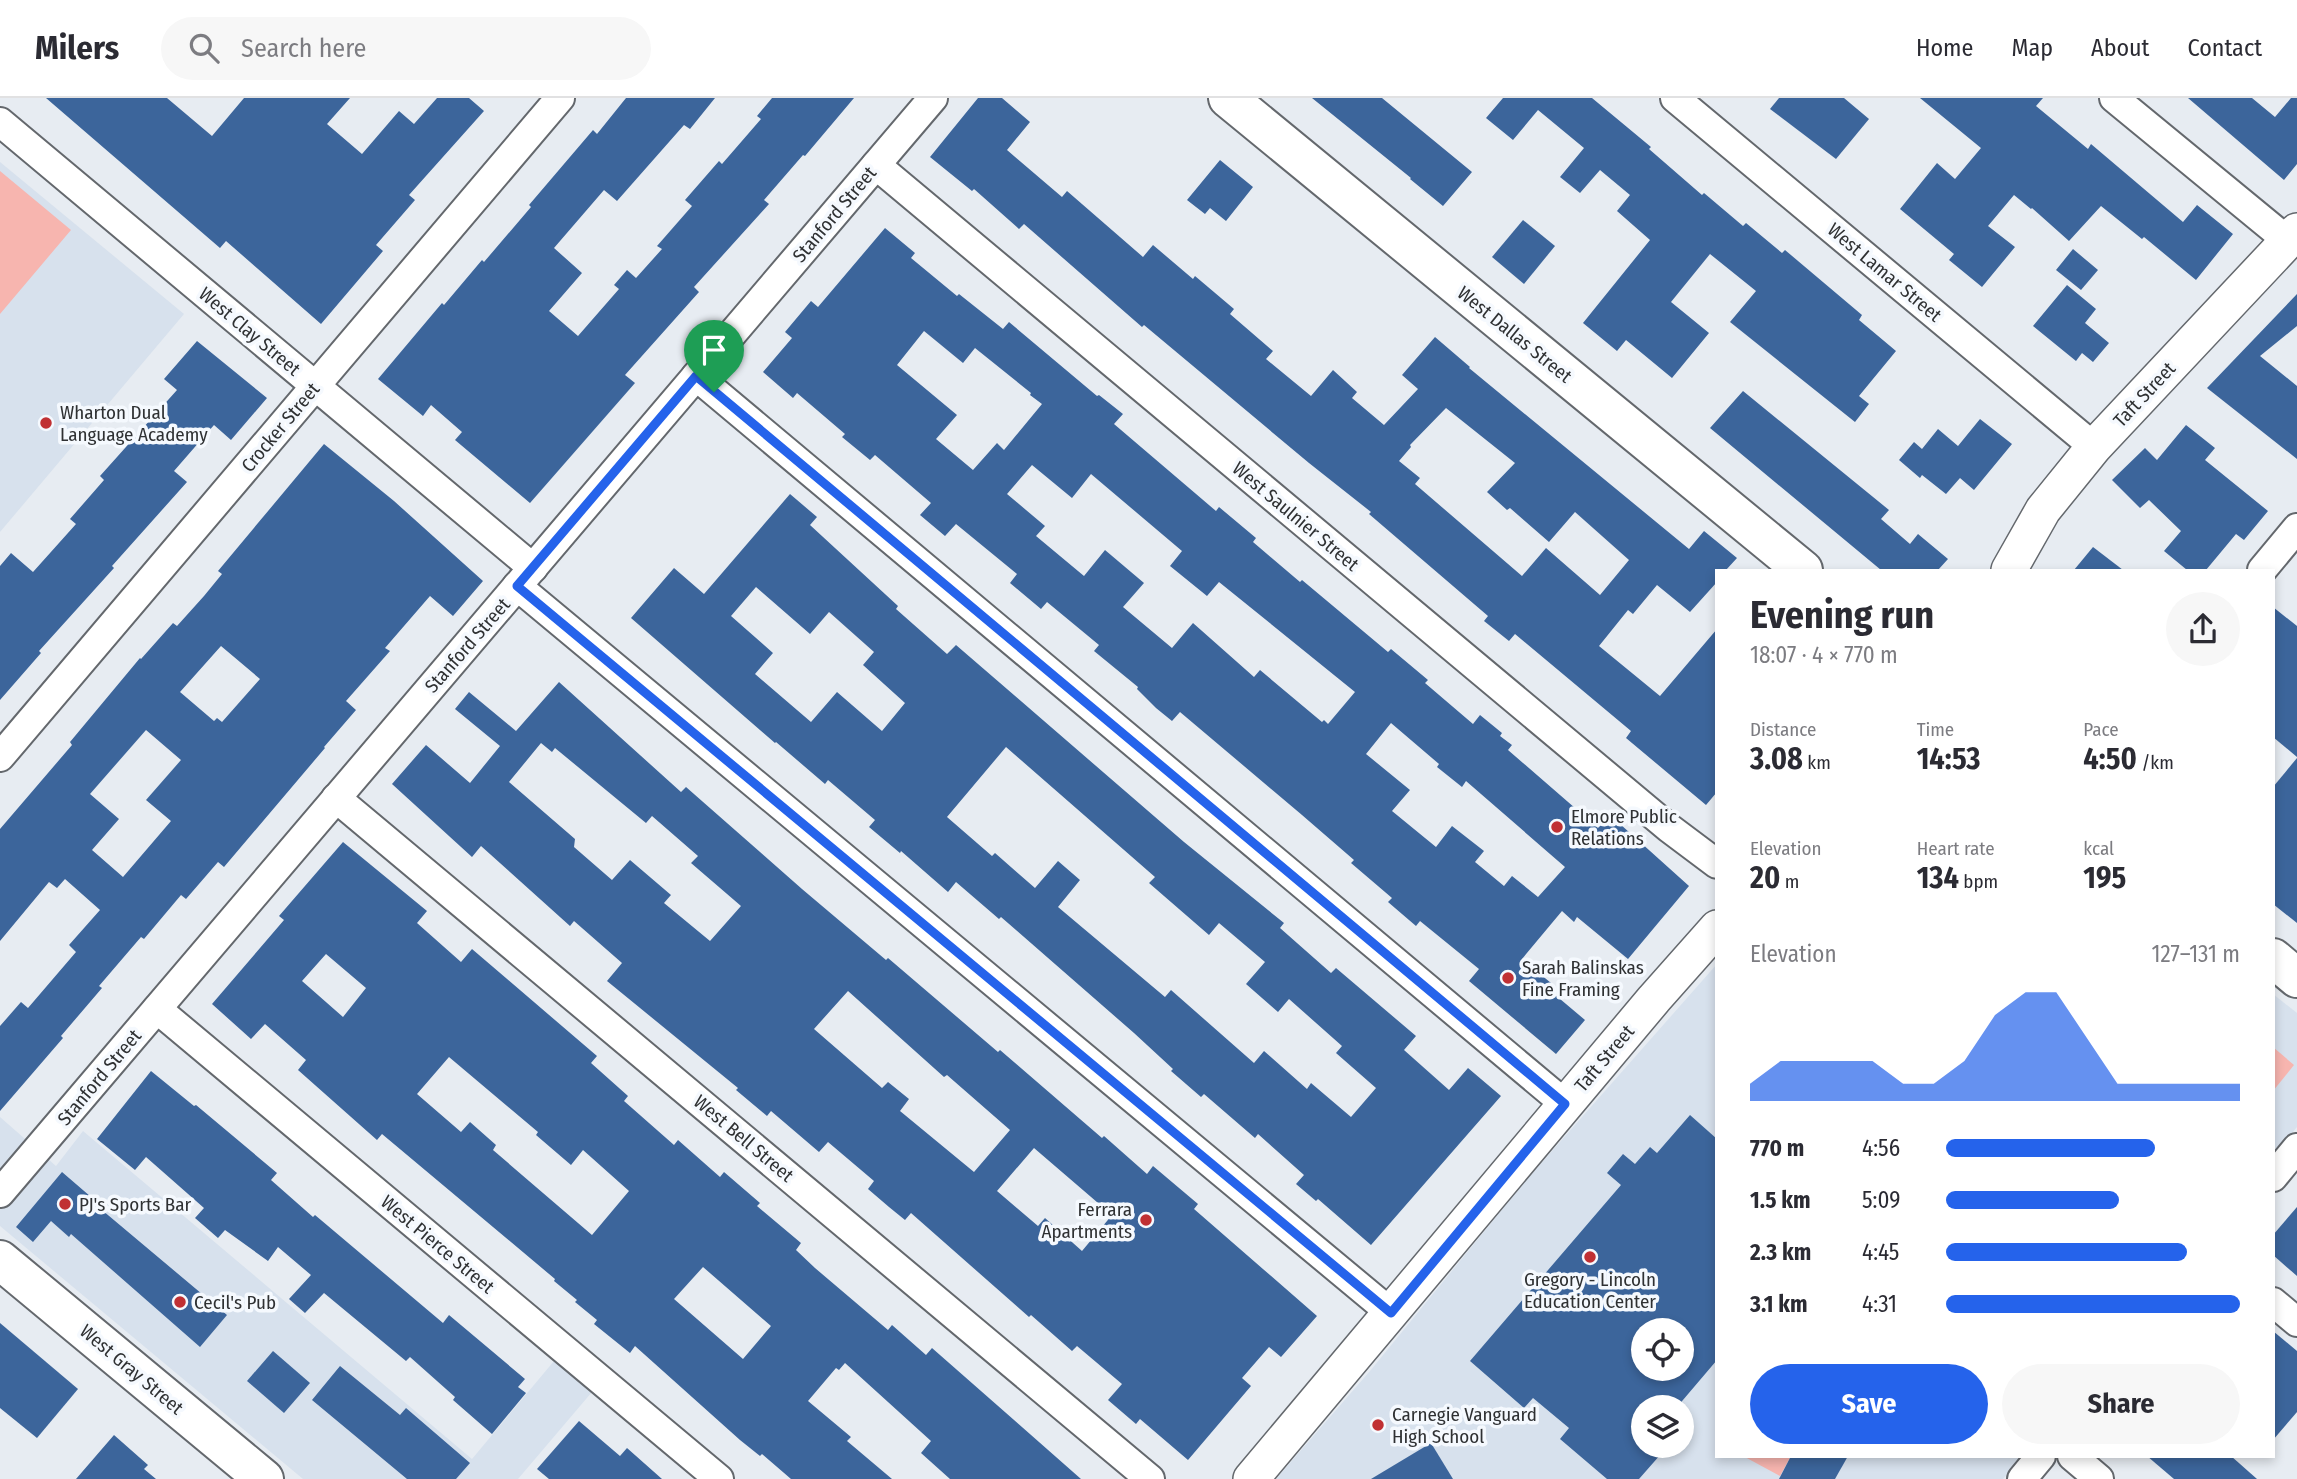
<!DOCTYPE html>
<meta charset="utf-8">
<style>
body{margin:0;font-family:"Fira Sans Condensed",sans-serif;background:#f7f7f7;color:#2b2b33;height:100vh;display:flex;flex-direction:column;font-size:26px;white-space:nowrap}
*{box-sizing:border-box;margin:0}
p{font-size:23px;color:#7c7c81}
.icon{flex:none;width:38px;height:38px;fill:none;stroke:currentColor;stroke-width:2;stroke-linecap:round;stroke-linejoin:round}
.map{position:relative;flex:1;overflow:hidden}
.sheet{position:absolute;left:1715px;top:471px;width:560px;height:889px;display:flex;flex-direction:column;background:#fff;border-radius:0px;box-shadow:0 4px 10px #0003}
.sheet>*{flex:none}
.tools{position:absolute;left:1631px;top:1220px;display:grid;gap:14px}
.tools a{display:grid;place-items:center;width:63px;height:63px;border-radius:50%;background:#fff;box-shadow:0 4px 10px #0003;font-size:35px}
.pin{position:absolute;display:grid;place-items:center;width:60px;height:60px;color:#fff;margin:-72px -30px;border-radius:50% 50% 50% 0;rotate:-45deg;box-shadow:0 0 7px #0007}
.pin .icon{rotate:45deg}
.round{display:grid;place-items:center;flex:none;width:74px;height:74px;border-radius:37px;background:#f7f7f7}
.summary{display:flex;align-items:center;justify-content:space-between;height:119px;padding:0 35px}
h1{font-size:38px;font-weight:700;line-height:52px}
.stats{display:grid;grid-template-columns:repeat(3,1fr);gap:10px;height:119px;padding:7px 35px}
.stats div{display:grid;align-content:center}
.stats b{font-size:30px;font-weight:700}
.stats small{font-size:19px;font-weight:400}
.stats p{font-size:19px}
.chart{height:196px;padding:14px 35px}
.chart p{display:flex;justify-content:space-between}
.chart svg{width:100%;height:126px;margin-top:7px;fill:#2563eb;opacity:.7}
.button{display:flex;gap:14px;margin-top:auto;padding:14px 35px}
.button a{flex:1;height:80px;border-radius:42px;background:#2563eb;color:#fff;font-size:28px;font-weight:700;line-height:80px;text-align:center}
.button a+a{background:#f7f7f7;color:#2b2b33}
ul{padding:0 35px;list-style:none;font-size:23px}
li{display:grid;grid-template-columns:112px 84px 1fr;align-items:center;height:52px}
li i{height:18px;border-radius:9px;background:#2563eb}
header{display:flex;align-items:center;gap:42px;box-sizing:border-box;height:98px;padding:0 35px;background:#fff;border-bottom:2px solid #e1e1e2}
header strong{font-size:33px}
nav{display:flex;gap:38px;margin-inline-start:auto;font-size:24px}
.search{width:490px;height:63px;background:#f7f7f7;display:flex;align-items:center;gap:18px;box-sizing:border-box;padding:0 24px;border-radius:38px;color:#7c7c81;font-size:26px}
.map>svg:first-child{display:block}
.built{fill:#d7e1ed;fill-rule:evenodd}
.green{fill:#f7b5af}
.building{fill:#3c659b;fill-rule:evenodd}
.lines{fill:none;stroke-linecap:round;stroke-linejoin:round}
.minor-casing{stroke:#64686d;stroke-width:32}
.tertiary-casing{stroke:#64686d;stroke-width:38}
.secondary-casing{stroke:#64686d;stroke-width:42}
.minor{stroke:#fff;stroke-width:28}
.tertiary{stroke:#fff;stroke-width:35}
.secondary{stroke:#fff;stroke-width:38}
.route-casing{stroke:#fff;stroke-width:14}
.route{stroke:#2563eb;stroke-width:9}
.poi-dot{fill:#c03033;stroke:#f5f9fe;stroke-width:2.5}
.labels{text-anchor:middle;stroke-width:7;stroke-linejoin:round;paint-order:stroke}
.street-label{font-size:19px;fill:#2f3133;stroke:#f5f9fe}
.poi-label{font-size:19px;fill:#2f3133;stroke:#f5f9fe;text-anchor:start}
</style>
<header>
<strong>Milers</strong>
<div class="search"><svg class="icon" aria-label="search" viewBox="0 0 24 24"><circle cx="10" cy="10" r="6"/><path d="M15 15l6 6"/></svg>Search here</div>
<nav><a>Home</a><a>Map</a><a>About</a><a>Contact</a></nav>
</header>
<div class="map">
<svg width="2297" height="1381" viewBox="0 0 2297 1381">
<rect width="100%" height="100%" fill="#e7ecf2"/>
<g class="built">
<path d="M0 64 184 216 0 434Z"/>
<path d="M1717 866V1358H2023L2003 1381H1276L1370 1273 1523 1086ZM1643 1232H1682V1270H1643ZM1643 1309H1682V1348H1643Z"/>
<path d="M2273 896 2297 915V1029L2273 1058Z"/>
<path d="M0 1019 56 1068 83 1033 472 1361 554 1263 592 1294 518 1381H303L0 1128Z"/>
</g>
<g class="green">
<path d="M0 73 71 132 0 216Z"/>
<path d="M2273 949 2294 967 2273 993Z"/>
<path d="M1743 1358H1791L1780 1378Z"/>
</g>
<g class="building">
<path d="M46 0H167L212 38 244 0H350L327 26 362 56 399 13 414 26 437 0H469L484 13 409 97 415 102 376 147 383 153 321 226 226 143 220 150Z"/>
<path d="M626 0H715L690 31 684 27 617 103 604 92 554 150 582 175 549 213 578 238 619 191 614 187 627 172 636 180 662 151 657 148 692 108 685 102 719 63 722 66 761 21 757 18 772 0H854L805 58 803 57 764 102 769 106 694 189 699 194 625 277 635 285 530 405 455 342 462 334 431 307 423 318 378 281 442 205 444 207 482 162 484 164 531 109 529 107 593 32 597 36Z"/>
<path d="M978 0H1002L1030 24 1007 52 1062 99 1067 93 1143 159 1153 147 1193 181 1195 178 1234 211 1230 216 1273 253 1266 261 1311 298 1333 272 1357 294 1352 300 1384 327 1418 291 1402 277 1435 239 1470 269 1469 270 1689 451 1704 433 1737 460 1726 472H1717V484L1690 514 1657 487 1633 516 1628 512 1599 548 1660 598 1717 531V694L1706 707 1626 640 1631 633 1515 536 1509 543 1484 523 1488 518 1369 416 1371 414 1309 365 1144 227 1142 229 1024 126 1019 131 974 91 972 93 930 59ZM1446 310 1515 365 1487 394 1507 412 1510 410 1549 444 1575 414 1629 462 1600 497 1546 450 1522 478 1415 386 1420 380 1399 363 1411 349 1410 347Z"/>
<path d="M1312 0H1382L1472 74 1443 108 1410 81 1411 80Z"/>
<path d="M1503 0H1592L1651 49 1649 51 1702 97 1704 95 1743 128 1746 125 1782 155 1785 152 1862 217 1859 222 1896 253 1859 298 1869 306 1855 324 1730 224 1756 193 1710 156 1671 204 1709 235 1672 280 1626 242 1617 253 1583 225 1650 142 1617 113 1630 97 1600 72 1580 95 1560 79 1584 50 1538 12 1513 42 1486 20Z"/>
<path d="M1779 0H1844L1869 21 1836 61 1770 11Z"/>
<path d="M1920 0H2043L2036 8 2088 51 2091 46 2183 124 2197 107 2233 136 2196 182 2144 139 2142 141 2101 108 2069 143 2032 110 2031 111 2014 97 1988 128 2015 149 1982 189 1949 162 1954 156 1900 111 1937 65 1955 81 1981 50Z"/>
<path d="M2188 0H2252L2275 19 2291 0H2297V66L2284 82Z"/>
<path d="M1220 62 1253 89 1226 123 1210 110 1205 116 1187 102Z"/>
<path d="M1523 122 1555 148 1524 186 1492 159Z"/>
<path d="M885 130 915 155 911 160 957 198 959 196 1003 231 1009 224 1097 298 1099 297 1123 316 1114 326 1216 413 1219 409 1256 440 1253 444 1300 484 1302 482 1388 554 1391 551 1428 582 1425 585 1473 626 1480 617 1502 635 1500 638 1512 647 1508 652 1598 730 1610 717 1689 788 1628 861 1577 819 1574 824 1562 813 1522 861 1551 885 1547 890 1585 922 1556 956 1469 883 1479 871 1420 823 1416 828 1388 804 1392 800 1351 765 1354 762 1302 717 1180 614 1172 623 1156 610 1137 591 1138 589 1094 553 1099 547 1047 504 1041 511 1010 485 1017 476 956 426 945 438 920 417 931 405 875 357 870 362 842 339 845 336 797 295 793 300 763 274 792 240 785 234 811 203 818 209ZM924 233 963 265 975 250 1031 295 1030 297 1042 306 1004 352 997 345 973 372 936 341 957 317 897 267ZM1032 367 1072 400 1091 376 1182 453 1170 468 1207 498 1219 484 1355 594 1328 626 1324 622 1322 624 1260 572 1254 579 1193 525 1172 550 1123 509 1144 485 1105 452 1084 478 1036 438 1045 428 1007 396ZM1391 625 1439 666 1437 669 1462 689 1466 683 1565 769 1538 799 1512 778 1504 788 1475 764 1484 753 1452 728 1436 749 1392 713 1410 692 1366 656Z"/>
<path d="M2073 151 2098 172 2081 192 2056 172Z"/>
<path d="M2067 187 2096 211 2085 225 2109 245 2093 264 2082 255 2076 263 2033 228Z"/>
<path d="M2297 196V228L2260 258 2297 288V361L2207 290Z"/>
<path d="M197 243 267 300 231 342 214 327 174 373 187 384 112 468 114 470 39 553 41 555 0 602V468L11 455 33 474 76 426 70 421 104 382 100 378 177 292 164 281Z"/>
<path d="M1743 293 1889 412 1881 421 1910 446 1918 436 1948 461 1938 472H1881L1710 330Z"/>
<path d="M1980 321 2012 346 1974 392 1960 380 1946 396 1922 377 1920 380 1899 362 1914 344 1922 351 1938 331 1958 348Z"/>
<path d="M2186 327 2215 350 2205 362 2268 413 2244 442 2236 436 2206 472H2187L2164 453 2181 433 2149 402 2140 410 2112 382 2145 350 2157 362Z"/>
<path d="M324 346 394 403 483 483 453 518 430 498 385 550 390 553 346 603 356 612 324 649 325 650 224 769 218 764 186 801 181 797 144 841 141 839 99 888 102 890 61 938 63 940 0 1013V928L21 904 28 910 76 854 69 847 100 812 65 781 57 790 49 784 0 843V731L72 647 70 644 140 560 141 561 173 525 177 528 204 498 222 476 218 473ZM221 548 260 581 222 624 217 620 214 623 180 594ZM146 632 181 662 146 702 171 723 123 779 92 752 119 721 90 696Z"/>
<path d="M790 396 817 419 810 427 898 508 896 511 947 556 956 547 1184 744 1284 825 1280 830 1331 875 1336 870 1416 938 1404 952 1449 992 1468 970 1501 998 1371 1147 1318 1101 1316 1103 1296 1086 1304 1077 1258 1036 1255 1040 1204 996 1201 999 1171 973 1173 971 1134 935 1001 819 999 821 956 784 948 794 901 753 900 755 869 729 875 722 828 682 825 686 776 644 775 645 631 520 674 470 704 496ZM756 489 810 536 829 514 874 554 863 567 905 605 882 633 837 594 811 624 755 576 773 555 731 518ZM1006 649 1155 779 1149 785 1209 837 1219 825 1265 864 1246 886 1278 914 1289 901 1342 948 1336 955 1376 990 1351 1019 1311 985 1307 991 1264 953 1254 965 1171 892 1165 899 1058 809 1080 782 1058 763 1035 790 995 755 992 758 947 719Z"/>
<path d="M2093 449 2123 472H2074Z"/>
<path d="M2273 509 2297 528V659L2273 639Z"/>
<path d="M559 584 681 694 686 689 802 791 886 862 888 860 998 954 1000 952 1102 1040 1104 1038 1147 1076 1153 1068 1198 1106 1194 1111 1317 1218 1281 1259 1269 1249 1242 1280 1251 1288 1188 1362 1140 1321 1136 1326 1108 1302 1122 1286 1077 1248 1072 1253 1031 1217 1029 1219 911 1115 905 1122 889 1109 868 1091 874 1083 828 1044 819 1054 771 1013 767 1018 736 992 738 990 607 883 622 865 574 823 570 828 481 748 472 759 392 686 426 647 470 685 500 648 455 611 469 594 516 633ZM541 645 552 654 555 650 646 725 652 718 698 758 691 765 741 808 710 843 664 805 671 797 630 762 612 782 574 749 575 741 509 684ZM848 893 944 979 947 977 1010 1032 974 1074 900 1013 909 1001 888 984 882 990 814 931ZM1034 1050 1112 1117 1082 1153 1045 1120 1038 1128 997 1093Z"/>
<path d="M2297 660V825L2273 806V689Z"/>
<path d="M343 744 427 813 417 825 461 864 472 851 597 958 591 965 628 998 624 1003 674 1047 678 1042 720 1079 724 1074 760 1105 757 1108 801 1145 796 1152 815 1170 888 1232 892 1227 926 1257 932 1250 1081 1381H950L921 1355 931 1343 845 1265 839 1272 836 1270 808 1303 851 1339 847 1343 892 1381H791L762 1356 760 1358 740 1342 635 1248 630 1255 594 1226 597 1222 575 1204 577 1202 554 1183 555 1181 382 1036 377 1042 298 972 306 962 265 926 251 941 212 906 284 822 279 818ZM326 856 366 890 343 919 302 883ZM449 959 538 1034 536 1037 571 1067 583 1052 629 1093 592 1137 493 1052 496 1047 470 1024 461 1034 417 996ZM703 1169 771 1228 743 1261 674 1201Z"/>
<path d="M151 973 194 1008 196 1007 277 1075 271 1082 313 1119 315 1117 443 1225 449 1217 525 1281 518 1289 526 1295 492 1336 453 1302 455 1299 410 1259 406 1263 324 1195 305 1215 289 1201 311 1177 278 1149 268 1163 225 1132 218 1140 195 1120 204 1110 146 1059 135 1072 97 1041Z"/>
<path d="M1690 1017 1717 1041V1262L1677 1309H1643V1348H1668L1639 1381H1607L1560 1341 1569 1330 1533 1300 1524 1310 1470 1263 1621 1087 1607 1075 1623 1056 1635 1066 1650 1049 1657 1055ZM1643 1232H1682V1270H1643Z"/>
<path d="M62 1074 98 1105 96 1107 227 1217 200 1249 71 1136 69 1139 51 1123 33 1144 16 1129Z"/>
<path d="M2297 1109V1178L2273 1157V1137Z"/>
<path d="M0 1225 78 1291 37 1340 0 1310Z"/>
<path d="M2273 1233 2297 1253V1314L2273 1342Z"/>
<path d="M273 1253 310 1285 284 1315 247 1283Z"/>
<path d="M340 1268 400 1317 406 1310 470 1365 456 1381H407L312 1302Z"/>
<path d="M579 1323 620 1358 627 1350 662 1381H549L537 1371Z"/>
<path d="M114 1337 148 1367 144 1371 156 1381H76Z"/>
<path d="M1431 1345 1453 1381H1371Z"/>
<path d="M1791 1358H1848L1835 1381H1779Z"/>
<path d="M2147 1358H2231L2257 1381H2174Z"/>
</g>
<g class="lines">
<g class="minor-casing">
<g id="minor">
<path d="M1675 0 2094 349"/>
<path d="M2114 0 2288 143"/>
<path d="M0 24 533 470"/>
<path d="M876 67 1669 730 1717 766"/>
<path d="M696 278 1565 1006"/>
<path d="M2262 472 2297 430"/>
<path d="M517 488 1391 1215"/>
<path d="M0 659 560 0"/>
<path d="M336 700 1150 1381"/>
<path d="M157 911 719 1381"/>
<path d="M2273 1079 2297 1050"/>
<path d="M0 1095 933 0"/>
<path d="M2273 1204 2297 1224"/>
<path d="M2072 1358 2099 1381"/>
<path d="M2022 1381 2041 1358"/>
</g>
</g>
<g class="tertiary-casing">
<g id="tertiary">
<path d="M2009 472 2043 412 2094 349 2297 133"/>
<path d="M1251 1381 1654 901 1717 830"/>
</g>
</g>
<g class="secondary-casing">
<g id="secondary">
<path d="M1228 0 1803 472"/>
<path d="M2273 860 2297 880"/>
<path d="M0 1162 264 1381"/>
</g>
</g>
<use href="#minor" class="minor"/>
<use href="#tertiary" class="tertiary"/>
<use href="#secondary" class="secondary"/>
</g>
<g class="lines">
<g class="route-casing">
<path id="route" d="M696 278 1565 1006 1391 1215 517 488Z"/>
</g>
<use href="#route" class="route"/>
</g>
<g class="poi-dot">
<circle cx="46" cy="325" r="7"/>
<circle cx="1557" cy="729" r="7"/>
<circle cx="1508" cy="880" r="7"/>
<circle cx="65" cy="1106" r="7"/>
<circle cx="1146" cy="1122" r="7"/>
<circle cx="1590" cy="1159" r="7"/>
<circle cx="180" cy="1204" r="7"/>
<circle cx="1378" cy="1327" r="7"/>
</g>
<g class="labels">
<g class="street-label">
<text transform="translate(834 116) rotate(-50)" y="7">Stanford Street</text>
<text transform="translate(1885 174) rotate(40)" y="7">West Lamar Street</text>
<text transform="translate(250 233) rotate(40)" y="7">West Clay Street</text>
<text transform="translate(1515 236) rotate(39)" y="7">West Dallas Street</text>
<text transform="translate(2144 296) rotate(-47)" y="7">Taft Street</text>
<text transform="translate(280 329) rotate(-50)" y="7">Crocker Street</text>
<text transform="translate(1296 418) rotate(40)" y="7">West Saulnier Street</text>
<text transform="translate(467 547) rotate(-49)" y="7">Stanford Street</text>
<text transform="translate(1604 960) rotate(-50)" y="7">Taft Street</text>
<text transform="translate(99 979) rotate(-50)" y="7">Stanford Street</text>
<text transform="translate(744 1040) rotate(40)" y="7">West Bell Street</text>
<text transform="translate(438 1146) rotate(40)" y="7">West Pierce Street</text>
<text transform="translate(132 1271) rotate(40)" y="7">West Gray Street</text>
</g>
<g class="poi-label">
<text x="60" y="321">Wharton Dual<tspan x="60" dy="22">Language Academy</tspan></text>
<text x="1571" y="725">Elmore Public<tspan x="1571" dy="22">Relations</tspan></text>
<text x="1522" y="876">Sarah Balinskas<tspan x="1522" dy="22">Fine Framing</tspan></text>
<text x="79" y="1113">PJ's Sports Bar</text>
<text x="1132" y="1118" text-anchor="end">Ferrara<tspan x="1132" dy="22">Apartments</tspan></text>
<text x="1590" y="1188" text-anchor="middle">Gregory - Lincoln<tspan x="1590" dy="22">Education Center</tspan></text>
<text x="194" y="1211">Cecil's Pub</text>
<text x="1392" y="1323">Carnegie Vanguard<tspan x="1392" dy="22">High School</tspan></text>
</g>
</g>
</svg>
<div class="tools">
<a><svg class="icon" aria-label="locate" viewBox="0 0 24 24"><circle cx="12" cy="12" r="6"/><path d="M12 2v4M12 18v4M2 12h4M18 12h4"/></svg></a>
<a><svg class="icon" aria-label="layers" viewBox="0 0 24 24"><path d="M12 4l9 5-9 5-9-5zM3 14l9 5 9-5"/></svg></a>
</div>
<div class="pin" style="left:714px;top:294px;background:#1e9e55"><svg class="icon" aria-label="arrive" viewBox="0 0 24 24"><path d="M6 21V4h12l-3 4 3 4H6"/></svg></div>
<section class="sheet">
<div class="summary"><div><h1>Evening run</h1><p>18:07 · 4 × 770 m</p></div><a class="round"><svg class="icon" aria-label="share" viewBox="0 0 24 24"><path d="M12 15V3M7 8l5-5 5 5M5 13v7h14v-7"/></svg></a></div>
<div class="stats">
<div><p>Distance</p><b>3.08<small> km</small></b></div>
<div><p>Time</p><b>14:53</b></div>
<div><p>Pace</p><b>4:50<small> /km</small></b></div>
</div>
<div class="stats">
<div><p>Elevation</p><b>20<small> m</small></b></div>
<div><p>Heart rate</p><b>134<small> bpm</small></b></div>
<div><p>kcal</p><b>195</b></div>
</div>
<div class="chart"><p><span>Elevation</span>127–131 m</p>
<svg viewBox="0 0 160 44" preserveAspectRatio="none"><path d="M0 44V38L10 30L20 30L30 30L40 30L50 38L60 38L70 30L80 14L90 6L100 6L110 22L120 38L130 38L140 38L150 38L160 38V44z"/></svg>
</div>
<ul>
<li><b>770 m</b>4:56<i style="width:71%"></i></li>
<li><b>1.5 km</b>5:09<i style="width:59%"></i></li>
<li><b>2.3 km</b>4:45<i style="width:82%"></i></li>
<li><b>3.1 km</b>4:31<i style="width:100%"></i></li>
</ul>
<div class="button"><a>Save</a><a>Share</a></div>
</section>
</div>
